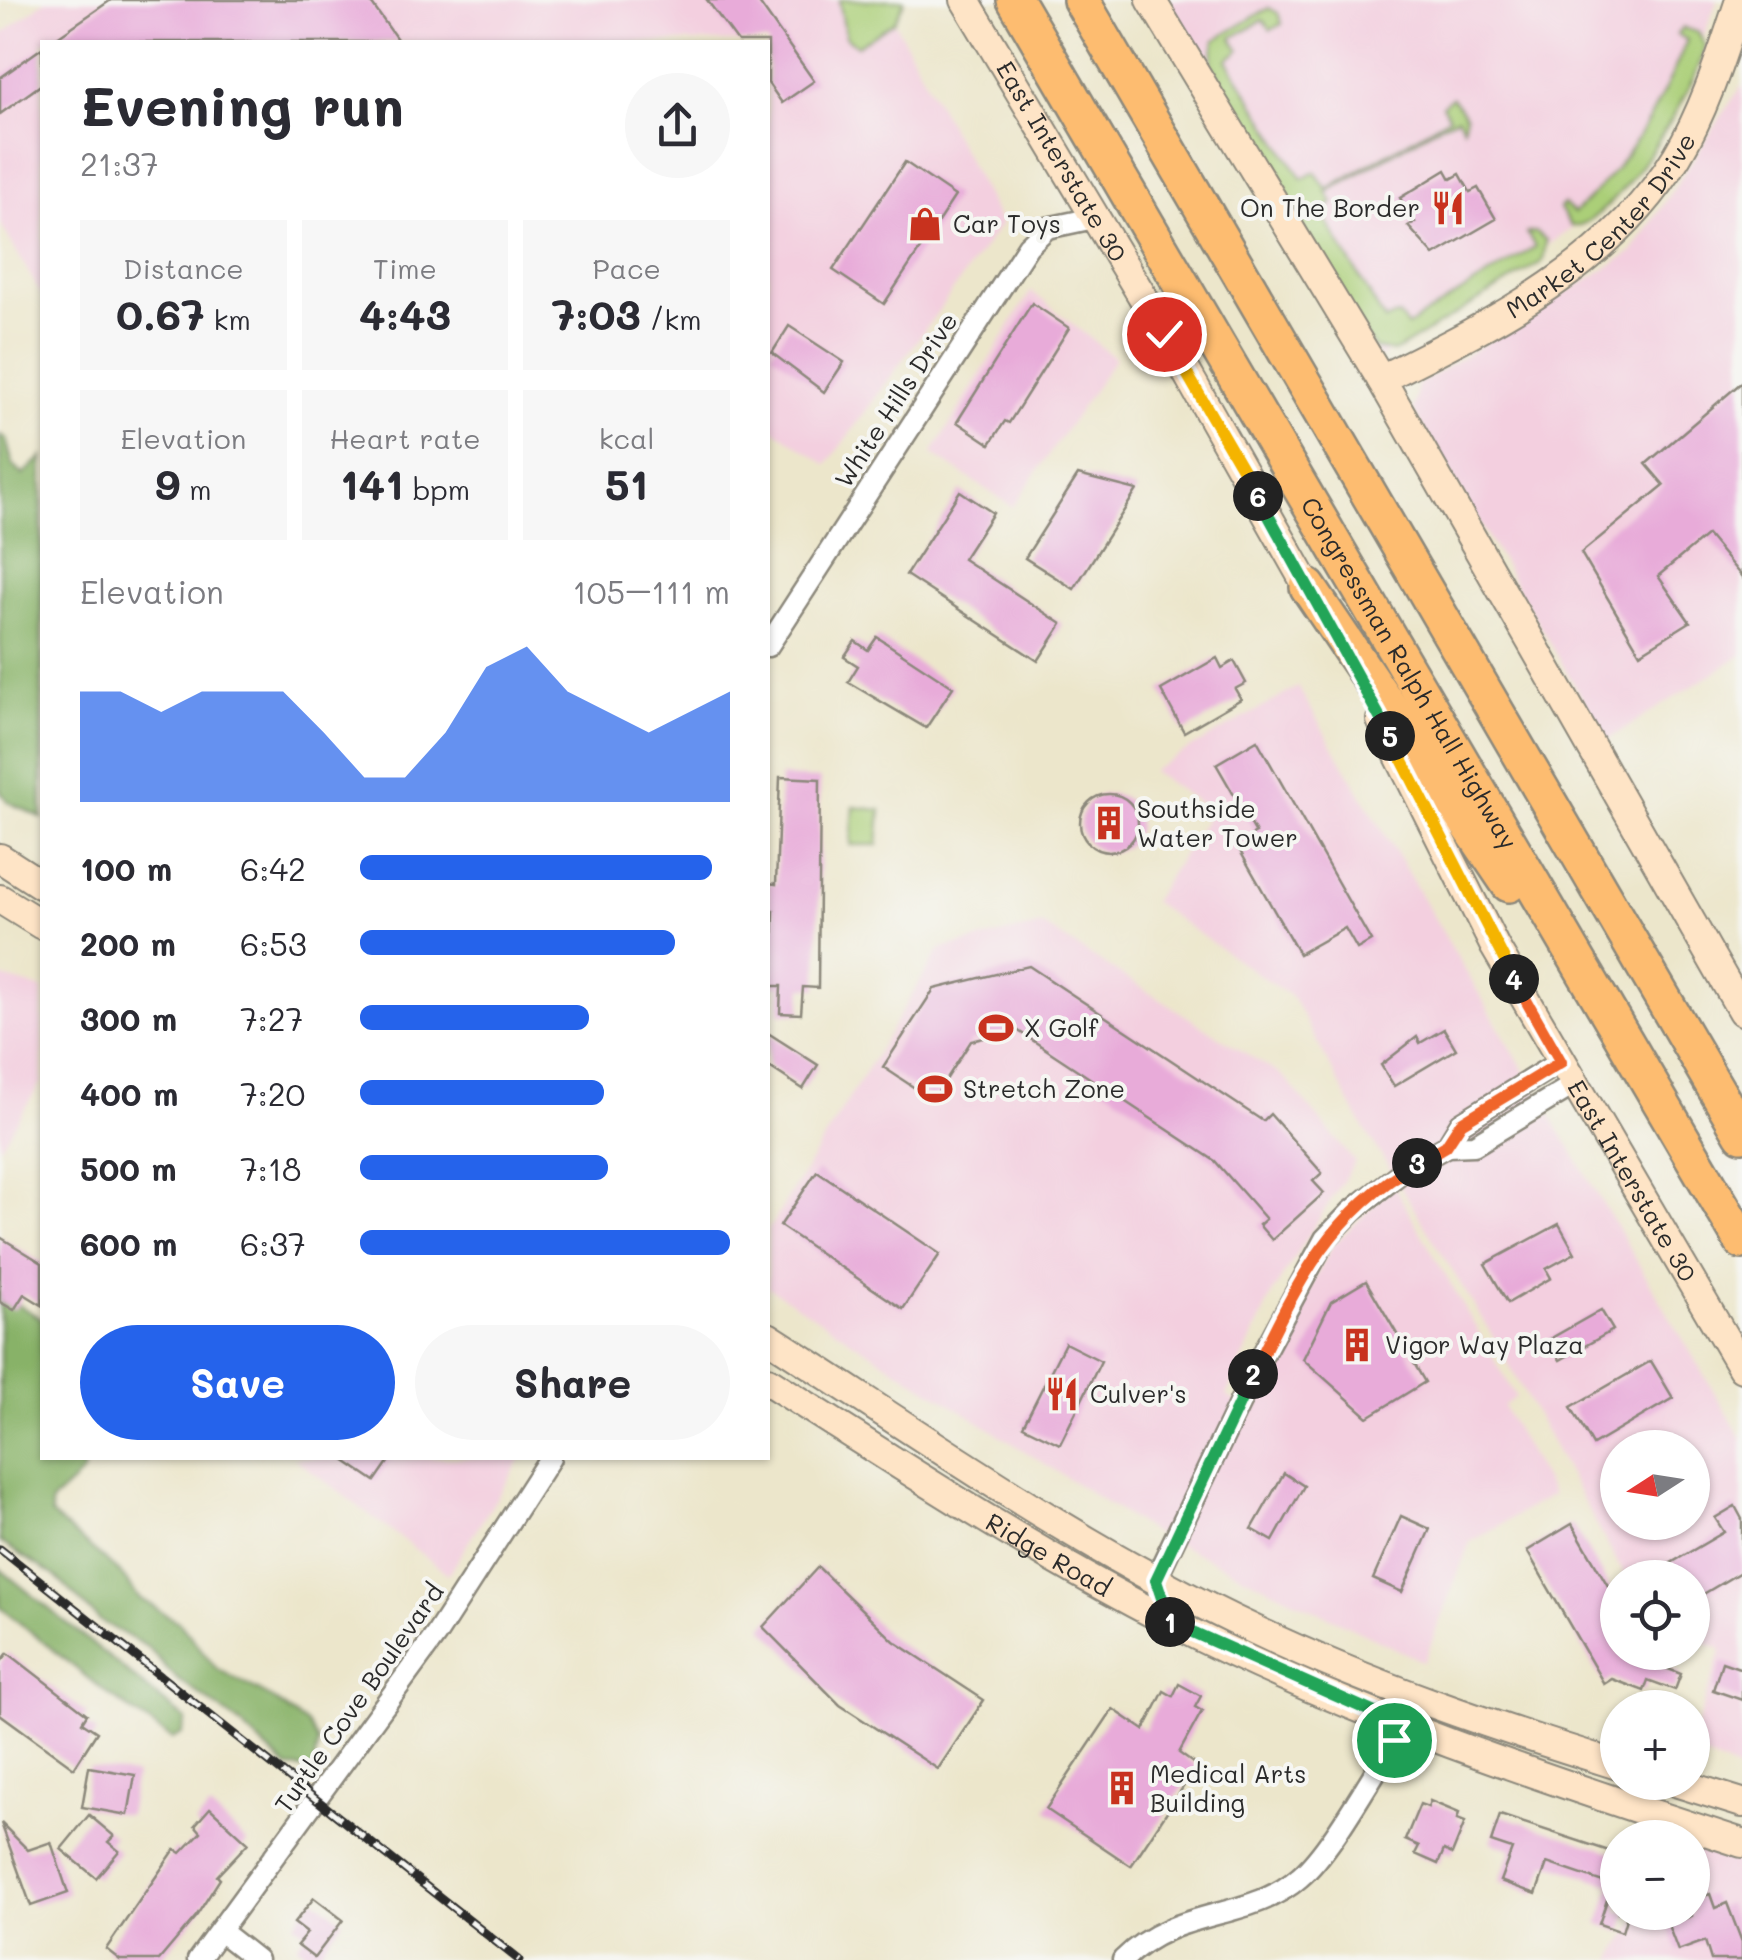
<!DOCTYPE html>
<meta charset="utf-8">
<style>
body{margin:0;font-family:Mali,sans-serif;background:#f7f7f7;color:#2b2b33;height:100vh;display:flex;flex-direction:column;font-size:38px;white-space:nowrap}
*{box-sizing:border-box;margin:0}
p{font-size:32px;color:#7c7c81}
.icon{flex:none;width:55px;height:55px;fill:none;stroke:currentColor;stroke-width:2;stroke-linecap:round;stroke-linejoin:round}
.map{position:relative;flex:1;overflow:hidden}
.panel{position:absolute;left:40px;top:40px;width:730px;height:1420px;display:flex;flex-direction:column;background:#fff;border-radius:0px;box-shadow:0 2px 8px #0004}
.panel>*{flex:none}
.needle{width:65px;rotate:258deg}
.tools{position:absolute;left:1600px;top:1430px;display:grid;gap:20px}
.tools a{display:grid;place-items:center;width:110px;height:110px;border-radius:50%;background:#fff;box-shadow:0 2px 8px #0004;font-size:50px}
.pin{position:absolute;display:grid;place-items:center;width:85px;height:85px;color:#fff;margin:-42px;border:5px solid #fff;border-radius:50%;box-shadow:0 2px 10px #0007}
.km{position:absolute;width:50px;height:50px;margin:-25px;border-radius:50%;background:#222;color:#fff;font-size:28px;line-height:50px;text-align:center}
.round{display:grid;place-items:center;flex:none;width:105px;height:105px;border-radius:52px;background:#f7f7f7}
.headline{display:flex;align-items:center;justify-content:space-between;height:170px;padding:0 40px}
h1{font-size:55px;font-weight:800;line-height:75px}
.figures{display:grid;grid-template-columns:repeat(3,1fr);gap:15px;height:170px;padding:10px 40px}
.figures div{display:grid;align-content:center;border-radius:0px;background:#f7f7f7;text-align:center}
.figures b{font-size:42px;font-weight:800}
.figures small{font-size:28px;font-weight:400}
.figures p{font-size:28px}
.chart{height:280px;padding:20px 40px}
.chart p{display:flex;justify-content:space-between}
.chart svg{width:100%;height:180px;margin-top:10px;fill:#2563eb;opacity:.7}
.cta{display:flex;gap:20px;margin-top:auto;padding:20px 40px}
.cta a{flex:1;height:115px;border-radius:60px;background:#2563eb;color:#fff;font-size:40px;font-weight:800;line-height:115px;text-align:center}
.cta a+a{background:#f7f7f7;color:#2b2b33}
ul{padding:0 40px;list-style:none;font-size:32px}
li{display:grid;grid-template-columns:160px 120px 1fr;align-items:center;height:75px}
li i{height:25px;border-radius:12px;background:#2563eb}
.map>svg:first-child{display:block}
.built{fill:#f3cfdf;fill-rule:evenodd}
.green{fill:#abcf78;stroke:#6b7d52;stroke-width:2.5}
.forest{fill:#88b268;stroke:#5a6e4a;stroke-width:2.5}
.building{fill:#e8abd9}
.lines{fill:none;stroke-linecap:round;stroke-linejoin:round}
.street-casing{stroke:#8c887b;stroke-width:25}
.secondary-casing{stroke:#8c887b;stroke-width:32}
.highway-casing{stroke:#8c887b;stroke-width:40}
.street{stroke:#fff;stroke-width:20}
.secondary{stroke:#fee4c6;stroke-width:28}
.highway{stroke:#fdbc70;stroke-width:35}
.rail-casing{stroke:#2b2b2b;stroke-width:9}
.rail{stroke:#f6f6f2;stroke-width:5;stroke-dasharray:15;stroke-linecap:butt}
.split-1-casing{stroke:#fff;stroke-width:20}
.split-2-casing{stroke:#fff;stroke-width:20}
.split-3-casing{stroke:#fff;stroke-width:20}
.split-4-casing{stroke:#fff;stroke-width:20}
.split-5-casing{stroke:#fff;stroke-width:20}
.split-6-casing{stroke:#fff;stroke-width:20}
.split-7-casing{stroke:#fff;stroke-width:20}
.split-1{stroke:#22a559;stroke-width:12}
.split-2{stroke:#22a559;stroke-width:12}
.split-3{stroke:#f0652b;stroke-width:12}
.split-4{stroke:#f0652b;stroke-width:12}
.split-5{stroke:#f5b400;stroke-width:12}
.split-6{stroke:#22a559;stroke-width:12}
.split-7{stroke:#f5b400;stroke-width:12}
.labels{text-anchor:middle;stroke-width:8;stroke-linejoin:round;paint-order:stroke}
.street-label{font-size:25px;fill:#2b2b2b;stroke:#f6f6f2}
.poi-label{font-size:25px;fill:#2b2b2b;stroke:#f6f6f2;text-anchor:start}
</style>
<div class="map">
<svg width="1742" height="1960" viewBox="0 0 1742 1960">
<rect width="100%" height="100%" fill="#f6f6f2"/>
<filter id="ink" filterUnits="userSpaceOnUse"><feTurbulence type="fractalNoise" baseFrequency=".01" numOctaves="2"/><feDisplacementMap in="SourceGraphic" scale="20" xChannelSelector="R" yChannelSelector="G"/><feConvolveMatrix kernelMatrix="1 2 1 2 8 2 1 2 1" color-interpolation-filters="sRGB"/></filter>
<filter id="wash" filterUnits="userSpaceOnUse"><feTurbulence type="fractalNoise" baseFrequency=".0048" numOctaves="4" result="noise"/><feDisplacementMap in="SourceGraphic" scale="40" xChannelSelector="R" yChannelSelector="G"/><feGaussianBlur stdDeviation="2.25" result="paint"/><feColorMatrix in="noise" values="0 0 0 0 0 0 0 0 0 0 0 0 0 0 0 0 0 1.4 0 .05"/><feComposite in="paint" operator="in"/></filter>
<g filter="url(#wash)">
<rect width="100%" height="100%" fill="#ece6cb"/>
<g class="built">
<path d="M46 0H883L1001 224 827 465 768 425V42H42V296L0 223V36Z"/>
<path d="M1166 0H1717L1691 71 1577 225 1379 358Z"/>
<path d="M1742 85V655L1607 740 1413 410 1418 385 1632 252Z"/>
<path d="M1031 291 1115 358 1013 507 932 454Z"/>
<path d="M1298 687 1742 1439V1772L1693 1752V1737L1722 1649 1693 1639 1692 1578 1625 1577 1495 1340 1358 1118 1293 998 1152 902 1211 811 1151 771ZM1618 1448H1692V1522H1618Z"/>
<path d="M1042 925 1285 1078 1355 1162 1273 1292 1226 1396 1248 1408 1332 1246 1394 1186 1516 1397 1503 1406 1552 1495 1470 1542 1424 1662 1150 1531 768 1287V1231L940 949Z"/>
<path d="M0 977 42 989V1081L0 1147Z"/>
<path d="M294 1458H522L448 1574Z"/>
<path d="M1693 1846 1742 1863V1960H1612L1641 1913 1692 1912Z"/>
</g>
<g class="green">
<path d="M839 0H904V2L894 22 857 46 846 37Z"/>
<path d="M1269 8 1278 13 1282 24 1270 30 1263 20 1232 38 1239 50 1227 60 1302 179 1315 172 1327 189 1449 117 1442 105 1452 97 1466 116 1463 127 1458 117 1442 124 1327 192 1333 203 1322 213 1385 321 1399 315 1407 326 1535 247 1527 233 1536 232 1546 240 1543 261 1394 352 1375 349 1335 293 1211 64 1215 40Z"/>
<path d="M1683 28 1698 32 1705 46C1700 83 1610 231 1571 226L1560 208 1564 204 1574 213C1627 166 1660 106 1687 40L1677 34Z"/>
<path d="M854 807 881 810 878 845H851Z"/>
</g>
<g class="forest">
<path d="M0 435 6 439 13 465 23 475 42 457V818L8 802 0 791Z"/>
<path d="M0 1294 42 1319V1458H84L83 1473 51 1502V1515L119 1572 139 1598 180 1623 216 1668 271 1698 307 1724 318 1742 313 1770 287 1768 238 1722 176 1678 147 1647 99 1620 55 1576 0 1542Z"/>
<path d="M0 1569 186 1720 182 1734 172 1739 105 1692 0 1607Z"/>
</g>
<g id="blocks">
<g class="building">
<path d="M111 0H369L399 42H50Z"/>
<path d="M707 0H757L814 81 782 103 768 83V42H738Z"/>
<path d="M42 48V84L0 114V78Z"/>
<path d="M905 162 955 196 884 304 833 270Z"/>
<path d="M1446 170 1451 179 1460 174 1470 192 1478 188 1496 219 1434 255 1408 226 1415 222 1400 198Z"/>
<path d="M1032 303 1069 328 1009 423 1005 421 990 444 957 422Z"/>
<path d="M789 326 844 362 824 392 772 353Z"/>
<path d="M1742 382V577L1707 535 1658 576 1690 622 1640 653 1581 553 1664 485 1646 464Z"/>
<path d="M1078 475 1137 490 1074 589 1025 558Z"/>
<path d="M960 491 993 513 963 559 1062 624 1038 661 906 575Z"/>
<path d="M877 637 953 687 926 728 848 682 858 666 844 657 855 641 868 650Z"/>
<path d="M1217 658 1222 668 1234 661 1246 683 1235 689 1241 699 1184 732 1161 690Z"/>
<path d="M1257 740 1371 941 1357 949 1345 928 1299 954 1236 844 1256 833 1216 764Z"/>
<path d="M780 777 820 779 818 988 803 987 801 1014 780 1013 781 986H772L774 911H768V883L776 884Z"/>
<circle cx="1109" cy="823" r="29"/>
<path d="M1029 966 1263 1121 1270 1114 1322 1173 1313 1181 1324 1193 1272 1240 1259 1225 1266 1219 1215 1161 1017 1030 971 1041 933 1100 883 1067 934 989Z"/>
<path d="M1444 1029 1456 1049 1394 1086 1381 1065 1417 1037 1420 1043Z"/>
<path d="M768 1033 818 1065 803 1089 768 1066Z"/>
<path d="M817 1171 940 1254 903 1309 780 1226Z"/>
<path d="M1559 1224 1575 1253 1546 1269 1551 1278 1508 1303 1485 1264Z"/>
<path d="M0 1237 42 1263V1305L24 1294 14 1310 0 1302Z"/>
<path d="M1366 1281 1425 1382 1368 1417 1303 1359 1331 1302Z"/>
<path d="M1601 1310 1613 1330 1560 1360 1548 1340Z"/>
<path d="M1065 1343 1101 1361 1060 1444 1023 1426Z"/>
<path d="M1651 1361 1673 1398 1593 1445 1571 1407Z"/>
<path d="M341 1458H391L375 1481Z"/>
<path d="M1284 1473 1304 1486 1273 1541 1252 1529Z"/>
<path d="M1735 1506 1742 1519V1571L1700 1596 1692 1578H1673L1666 1566 1724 1532 1715 1518Z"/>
<path d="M1401 1516 1430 1529 1402 1592 1373 1579Z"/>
<path d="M1572 1524 1618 1603V1652H1657L1653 1663 1681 1674 1675 1690 1648 1680 1644 1691 1612 1679 1604 1684 1527 1551Z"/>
<path d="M818 1567 894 1641 984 1700 938 1769 840 1705 763 1627Z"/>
<path d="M8 1653 87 1714 82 1722 97 1732 74 1768 0 1714V1663Z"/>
<path d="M1722 1662 1742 1669V1700L1713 1690Z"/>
<path d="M1179 1684 1201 1696 1195 1707 1202 1711 1179 1753 1197 1766 1131 1866 1046 1809 1113 1709 1144 1730 1164 1691 1173 1696Z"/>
<path d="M89 1767 135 1775 128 1815 82 1807Z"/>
<path d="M1430 1801 1459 1813 1457 1819 1465 1822 1452 1854 1444 1850 1438 1864 1415 1854 1419 1846 1405 1840 1420 1804 1428 1807Z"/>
<path d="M210 1808 248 1843 217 1876 220 1879 197 1915 159 1960H120L106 1949 175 1849 181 1853 201 1832 195 1825Z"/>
<path d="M89 1815 114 1836 108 1842 119 1851 96 1878 61 1849Z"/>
<path d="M1500 1815 1618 1854V1912H1628L1622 1932 1599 1924 1612 1885 1547 1863 1536 1894 1500 1881 1512 1849 1491 1842Z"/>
<path d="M1 1823 28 1850 51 1842 68 1893 31 1906Z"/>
<path d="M1710 1894 1715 1908 1727 1903 1742 1942V1960H1711L1705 1941 1678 1951 1668 1925 1692 1916V1900Z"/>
<path d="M314 1898 343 1920 314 1958 297 1945 307 1933 294 1923Z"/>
</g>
</g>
</g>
<g filter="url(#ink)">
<use href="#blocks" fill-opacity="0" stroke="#8c887b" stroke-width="2.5"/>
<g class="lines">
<g class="street-casing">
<g id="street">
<path d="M768 646 1028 246 1047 228 1094 218"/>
<path d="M1447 1146 1461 1123 1561 1061"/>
<path d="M1167 1621 1155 1580 1263 1354 1325 1239 1352 1211 1403 1171 1447 1146 1474 1145 1575 1084"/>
<path d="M220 1931 257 1960"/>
<path d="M198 1960 436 1635 550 1458"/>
<path d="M1123 1960C1176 1906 1250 1922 1300 1877 1334 1848 1376 1766 1405 1726"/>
</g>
</g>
<g class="secondary-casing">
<g id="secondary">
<path id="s1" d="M965 0 1165 334 1317 603"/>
<path d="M1151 0 1381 379 1742 1011"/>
<path id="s2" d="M1381 379C1491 324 1610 267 1677 156 1705 110 1723 51 1740 0"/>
<path id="s3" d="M1381 720 1495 947 1742 1368"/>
<path d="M0 858 42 885"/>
<path d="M0 899 42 925"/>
<path d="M768 1337C927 1439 1083 1550 1255 1630 1371 1685 1495 1727 1618 1765"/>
<path id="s4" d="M768 1381C900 1465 1031 1551 1170 1622 1352 1715 1548 1780 1742 1843"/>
<path d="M1675 1782 1742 1803"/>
</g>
</g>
<g class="highway-casing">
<g id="highway">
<path id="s5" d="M1015 0 1742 1241"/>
<path d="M1081 0 1742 1134"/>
<path d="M1308 587 1509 884"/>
</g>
</g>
<use href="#street" class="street"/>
<use href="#secondary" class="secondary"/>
<use href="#highway" class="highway"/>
<g class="rail-casing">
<path id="rail" d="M0 1549 519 1960"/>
</g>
<use href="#rail" class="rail"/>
</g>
</g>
<g class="lines" filter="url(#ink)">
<g class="split-1-casing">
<path id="split-1" d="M1170 1622 1404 1726 1394 1740"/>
</g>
<g class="split-2-casing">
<path id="split-2" d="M1170 1622 1156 1580 1253 1374"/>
</g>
<g class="split-3-casing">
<path id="split-3" d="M1253 1374C1296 1286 1328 1214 1417 1163"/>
</g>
<g class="split-4-casing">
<path id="split-4" d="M1417 1163 1446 1146 1461 1123 1561 1062 1514 979"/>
</g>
<g class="split-5-casing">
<path id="split-5" d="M1390 736 1514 979"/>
</g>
<g class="split-6-casing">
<path id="split-6" d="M1258 496 1390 736"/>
</g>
<g class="split-7-casing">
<path id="split-7" d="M1164 334 1258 496"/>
</g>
<use href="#split-1" class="split-1"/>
<use href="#split-2" class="split-2"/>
<use href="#split-3" class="split-3"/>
<use href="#split-4" class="split-4"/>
<use href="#split-5" class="split-5"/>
<use href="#split-6" class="split-6"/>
<use href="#split-7" class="split-7"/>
</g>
<defs>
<g id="restaurant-bare" transform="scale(2.7)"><path d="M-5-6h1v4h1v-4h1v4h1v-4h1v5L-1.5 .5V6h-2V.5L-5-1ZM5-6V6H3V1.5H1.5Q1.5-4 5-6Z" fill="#c8321e" stroke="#f6f6f2" stroke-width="2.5" paint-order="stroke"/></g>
<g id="shop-bare" transform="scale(2.7)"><path d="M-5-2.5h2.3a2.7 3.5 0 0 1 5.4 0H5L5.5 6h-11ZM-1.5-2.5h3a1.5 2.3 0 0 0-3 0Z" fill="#c8321e" stroke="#f6f6f2" stroke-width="2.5" paint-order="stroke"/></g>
<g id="building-bare" transform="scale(2.7)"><path d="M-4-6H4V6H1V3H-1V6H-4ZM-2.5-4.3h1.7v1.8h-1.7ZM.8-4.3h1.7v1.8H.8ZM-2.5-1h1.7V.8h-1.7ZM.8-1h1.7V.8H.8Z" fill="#c8321e" stroke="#f6f6f2" stroke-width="2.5" paint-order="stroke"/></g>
<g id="stadium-bare" transform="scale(2.7)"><path d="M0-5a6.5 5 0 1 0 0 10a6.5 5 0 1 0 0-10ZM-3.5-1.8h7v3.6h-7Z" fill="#c8321e" stroke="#f6f6f2" stroke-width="2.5" paint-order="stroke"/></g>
</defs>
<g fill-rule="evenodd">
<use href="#restaurant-bare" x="1448" y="208"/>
<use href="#shop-bare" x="925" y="224"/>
<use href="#building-bare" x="1109" y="823"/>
<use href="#stadium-bare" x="996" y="1028"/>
<use href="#stadium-bare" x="935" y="1089"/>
<use href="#building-bare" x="1357" y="1345"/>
<use href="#restaurant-bare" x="1062" y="1394"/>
<use href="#building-bare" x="1122" y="1788"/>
</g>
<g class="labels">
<g class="street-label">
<text dy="9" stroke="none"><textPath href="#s1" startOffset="188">East Interstate 30</textPath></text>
<text dy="9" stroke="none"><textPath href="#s2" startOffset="272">Market Center Drive</textPath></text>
<text transform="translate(896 400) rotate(-57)" y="9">White Hills Drive</text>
<text dy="9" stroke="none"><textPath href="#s5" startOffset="780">Congressman Ralph Hall Highway</textPath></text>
<text dy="9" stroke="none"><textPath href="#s3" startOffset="525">East Interstate 30</textPath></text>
<text dy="9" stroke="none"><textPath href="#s4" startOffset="330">Ridge Road</textPath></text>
<text transform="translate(359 1698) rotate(-55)" y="9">Turtle Cove Boulevard</text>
</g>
<g class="poi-label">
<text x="1420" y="217" text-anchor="end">On The Border</text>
<text x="953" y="233">Car Toys</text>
<text x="1137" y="818">Southside<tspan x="1137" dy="29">Water Tower</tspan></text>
<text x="1024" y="1037">X Golf</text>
<text x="963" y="1098">Stretch Zone</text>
<text x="1385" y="1354">Vigor Way Plaza</text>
<text x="1090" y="1403">Culver's</text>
<text x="1150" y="1783">Medical Arts<tspan x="1150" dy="29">Building</tspan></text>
</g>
</g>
</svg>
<div class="tools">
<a><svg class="needle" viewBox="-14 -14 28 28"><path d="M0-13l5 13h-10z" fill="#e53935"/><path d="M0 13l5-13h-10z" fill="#7c7c81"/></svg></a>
<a><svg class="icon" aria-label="locate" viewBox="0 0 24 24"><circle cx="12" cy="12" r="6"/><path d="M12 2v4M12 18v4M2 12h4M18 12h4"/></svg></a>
<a>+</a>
<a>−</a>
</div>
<div class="pin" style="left:1394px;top:1740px;background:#1e9e55"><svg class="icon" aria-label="arrive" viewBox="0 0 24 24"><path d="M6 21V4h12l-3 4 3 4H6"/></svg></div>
<div class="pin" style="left:1164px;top:334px;background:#d93025"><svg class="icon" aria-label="check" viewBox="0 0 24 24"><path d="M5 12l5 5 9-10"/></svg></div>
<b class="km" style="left:1170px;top:1622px">1</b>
<b class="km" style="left:1253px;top:1374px">2</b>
<b class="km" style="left:1417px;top:1163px">3</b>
<b class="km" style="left:1514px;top:979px">4</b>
<b class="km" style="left:1390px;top:736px">5</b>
<b class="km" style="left:1258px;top:496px">6</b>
<section class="panel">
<div class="headline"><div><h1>Evening run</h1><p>21:37</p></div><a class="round"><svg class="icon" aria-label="share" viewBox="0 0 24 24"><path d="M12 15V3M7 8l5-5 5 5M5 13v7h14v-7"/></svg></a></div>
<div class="figures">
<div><p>Distance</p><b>0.67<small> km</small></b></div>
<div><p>Time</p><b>4:43</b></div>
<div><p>Pace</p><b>7:03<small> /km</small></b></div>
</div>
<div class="figures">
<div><p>Elevation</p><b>9<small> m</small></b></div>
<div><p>Heart rate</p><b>141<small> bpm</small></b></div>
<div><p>kcal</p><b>51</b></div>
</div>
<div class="chart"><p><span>Elevation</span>105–111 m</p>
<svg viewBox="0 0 160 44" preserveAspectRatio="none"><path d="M0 44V17L10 17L20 22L30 17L40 17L50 17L60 27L70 38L80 38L90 27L100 11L110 6L120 17L130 22L140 27L150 22L160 17V44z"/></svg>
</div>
<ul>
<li><b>100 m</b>6:42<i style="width:95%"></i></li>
<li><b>200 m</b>6:53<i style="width:85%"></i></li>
<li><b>300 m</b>7:27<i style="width:62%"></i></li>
<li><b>400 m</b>7:20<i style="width:66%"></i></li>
<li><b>500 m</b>7:18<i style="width:67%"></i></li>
<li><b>600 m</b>6:37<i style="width:100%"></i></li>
</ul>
<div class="cta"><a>Save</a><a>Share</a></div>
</section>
</div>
